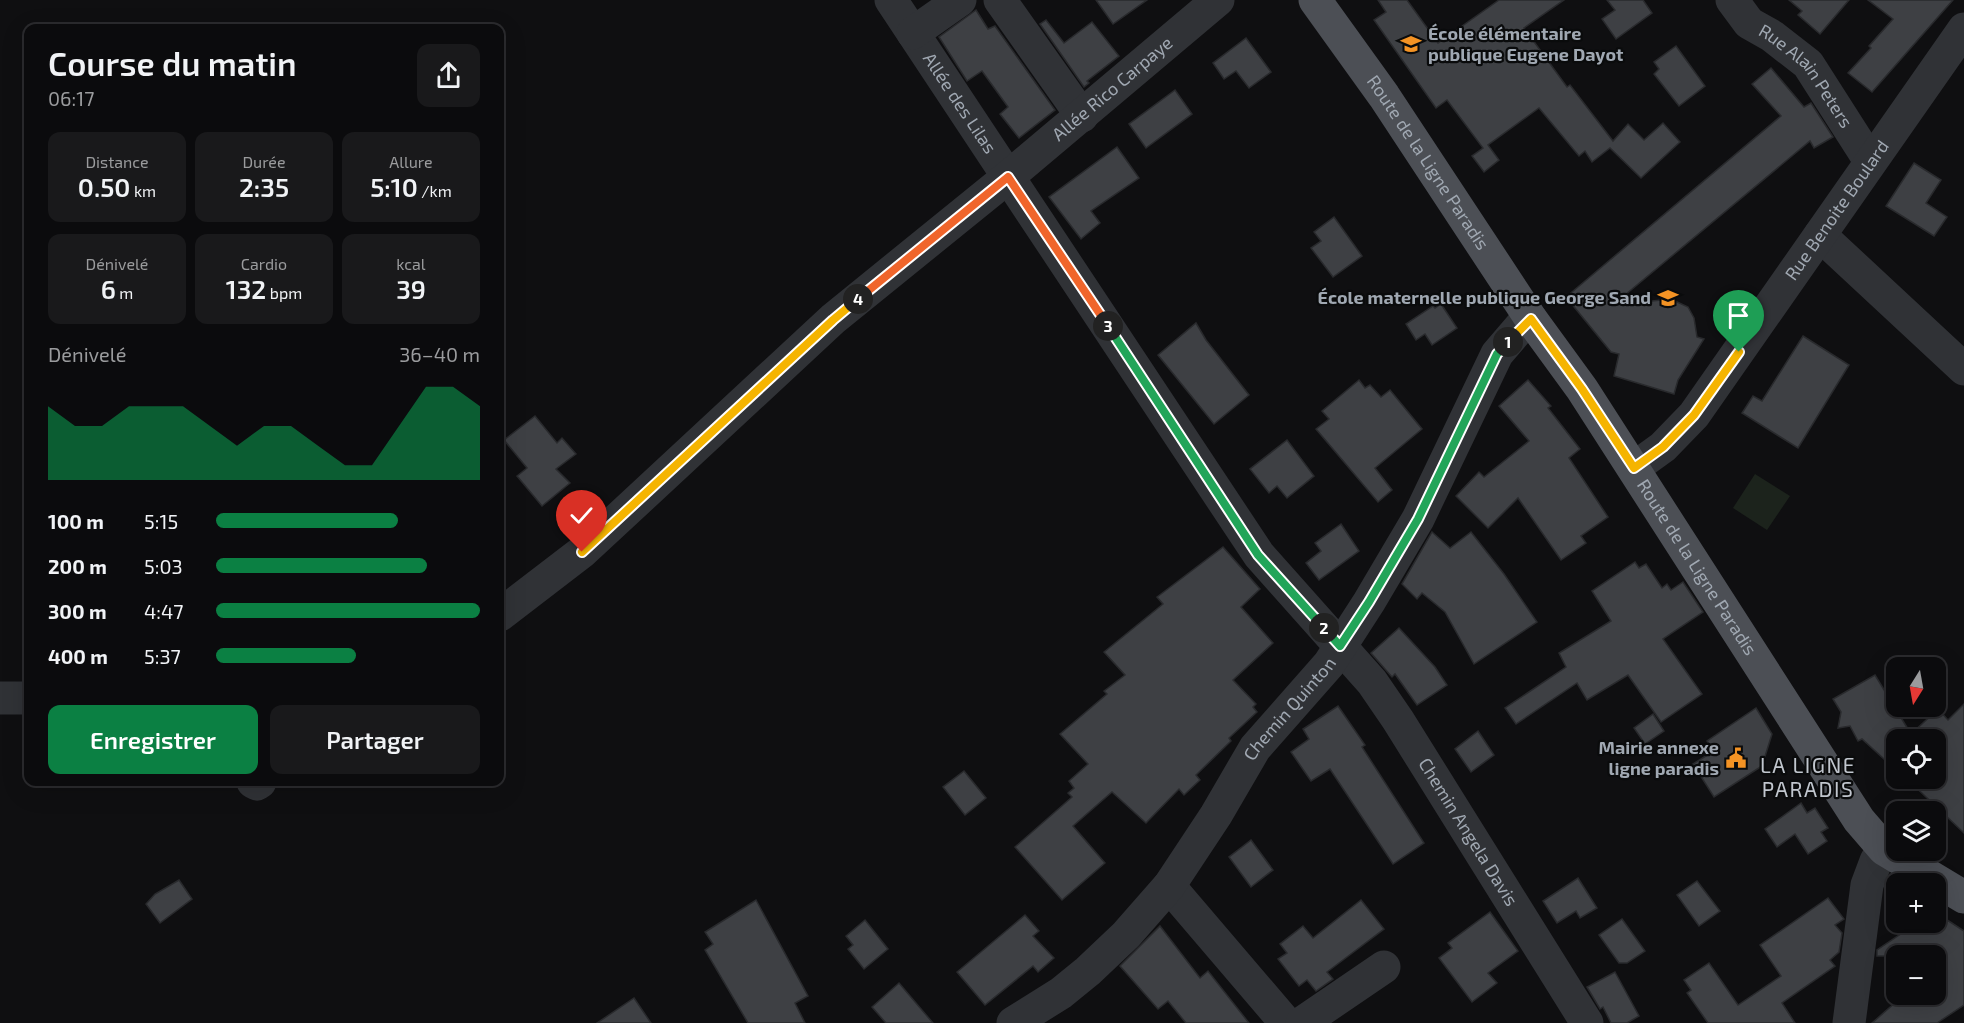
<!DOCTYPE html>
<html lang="fr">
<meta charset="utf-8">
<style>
body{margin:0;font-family:"Exo 2",sans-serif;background:#19191b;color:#f1f3f6;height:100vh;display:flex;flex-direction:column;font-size:22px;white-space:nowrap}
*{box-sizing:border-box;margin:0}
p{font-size:20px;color:#9a9b9d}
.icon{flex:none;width:33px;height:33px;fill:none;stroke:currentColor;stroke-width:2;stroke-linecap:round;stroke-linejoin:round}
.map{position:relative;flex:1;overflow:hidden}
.details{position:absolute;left:24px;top:24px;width:480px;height:762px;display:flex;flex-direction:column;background:#0b0b0d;border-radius:12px;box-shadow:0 6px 24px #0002,0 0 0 2px #2b2b2e}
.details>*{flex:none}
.needle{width:39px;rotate:191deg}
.tools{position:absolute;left:1886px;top:657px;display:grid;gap:12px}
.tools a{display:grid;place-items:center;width:60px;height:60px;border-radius:12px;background:#0b0b0d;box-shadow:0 6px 24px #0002,0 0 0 2px #2b2b2e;font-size:30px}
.pin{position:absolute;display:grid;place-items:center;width:51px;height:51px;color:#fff;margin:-62px -26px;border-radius:50% 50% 50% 0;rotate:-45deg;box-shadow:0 0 6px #0007}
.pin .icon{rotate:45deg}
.km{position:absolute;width:30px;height:30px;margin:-15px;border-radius:50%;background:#222;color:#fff;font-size:16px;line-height:30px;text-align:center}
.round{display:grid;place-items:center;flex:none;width:63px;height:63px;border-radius:12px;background:#19191b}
.summary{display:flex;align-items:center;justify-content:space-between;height:102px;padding:0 24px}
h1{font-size:33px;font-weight:600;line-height:45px}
.stats{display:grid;grid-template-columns:repeat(3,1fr);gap:9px;height:102px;padding:6px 24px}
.stats div{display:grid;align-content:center;border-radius:12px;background:#19191b;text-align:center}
.stats b{font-size:26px;font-weight:600}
.stats small{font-size:16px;font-weight:400}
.stats p{font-size:16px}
.chart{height:168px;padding:12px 24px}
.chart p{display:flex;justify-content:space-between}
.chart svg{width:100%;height:108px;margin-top:6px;fill:#0b8043;opacity:.7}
.button{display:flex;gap:12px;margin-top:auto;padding:12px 24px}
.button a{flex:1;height:69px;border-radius:12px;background:#0b8043;color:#fff;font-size:24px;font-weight:600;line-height:69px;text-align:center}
.button a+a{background:#19191b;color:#f1f3f6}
ul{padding:0 24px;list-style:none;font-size:20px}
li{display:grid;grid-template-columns:96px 72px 1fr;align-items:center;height:45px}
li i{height:15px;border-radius:8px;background:#0b8043}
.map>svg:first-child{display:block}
.green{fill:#1c231c}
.building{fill:#3e4044;stroke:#292a2d;stroke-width:1.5}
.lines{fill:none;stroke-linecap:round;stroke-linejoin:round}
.minor{stroke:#303236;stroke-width:33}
.major{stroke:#4c4f55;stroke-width:33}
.split-1-casing{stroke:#fff;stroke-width:12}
.split-2-casing{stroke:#fff;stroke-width:12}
.split-3-casing{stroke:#fff;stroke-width:12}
.split-4-casing{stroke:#fff;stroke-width:12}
.split-5-casing{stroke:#fff;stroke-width:12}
.split-1{stroke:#f5b400;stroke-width:8}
.split-2{stroke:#22a559;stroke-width:8}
.split-3{stroke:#22a559;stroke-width:8}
.split-4{stroke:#f0652b;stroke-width:8}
.split-5{stroke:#f5b400;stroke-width:8}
.labels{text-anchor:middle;stroke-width:4.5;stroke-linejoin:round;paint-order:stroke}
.poi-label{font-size:18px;font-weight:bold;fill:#a0a8b2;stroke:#0a0b0c;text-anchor:end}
.street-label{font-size:18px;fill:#a0a8b2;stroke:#0a0b0c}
.quarter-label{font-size:21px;letter-spacing:1.5px;fill:#c1c6ce;stroke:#0a0b0c}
</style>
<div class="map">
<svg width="1964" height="1023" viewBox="0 0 1964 1023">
<rect width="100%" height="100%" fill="#0f0f11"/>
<path class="green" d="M1755 474 1790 496 1767 530 1733 508Z"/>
<g class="building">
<path d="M1096 0H1147L1113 24Z"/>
<path d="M1378 0H1407L1438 43 1499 0H1564L1524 28 1567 87 1570 85 1613 141 1628 124 1644 140 1663 123 1680 142 1641 178 1610 148 1592 162 1585 151 1579 156 1539 108 1488 145 1499 160 1484 172 1472 156 1483 148 1447 100 1436 108 1374 20 1386 12Z"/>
<path d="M1607 0H1643L1652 13 1616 39 1602 19 1615 10Z"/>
<path d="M1789 0H1849L1820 34 1798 15 1802 11Z"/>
<path d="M1868 0H1953L1872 92 1848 73 1871 48 1869 46 1893 19Z"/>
<path d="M976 10 988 29 995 26 1055 110 1019 138 1000 114 1008 107 982 71 967 81 939 37Z"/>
<path d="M1046 20 1064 43 1092 22 1119 56 1087 81 1089 83 1084 87 1040 24Z"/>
<path d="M1246 38 1271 72 1249 88 1236 71 1224 79 1213 63Z"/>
<path d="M1676 46 1705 86 1679 106 1654 74 1659 69 1654 62Z"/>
<path d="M1771 68 1804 107 1811 103 1833 137 1814 148 1810 141 1613 305 1671 299 1688 307 1694 318 1697 337 1704 339 1678 380 1674 394 1614 376 1619 354 1611 352 1566 297 1781 116 1752 84Z"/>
<path d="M1175 90 1192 114 1146 148 1129 124Z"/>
<path d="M1117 147 1139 178 1091 211 1100 223 1081 239 1049 197Z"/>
<path d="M1914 163 1941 180 1926 203 1947 217 1934 236 1886 206Z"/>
<path d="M1334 217 1362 256 1333 277 1311 248 1321 241 1314 232Z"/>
<path d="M1441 304 1457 328 1432 345 1425 334 1416 340 1406 324 1433 306 1435 308Z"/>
<path d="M1196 323 1206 340 1249 395 1214 424 1158 355Z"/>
<path d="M1803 336 1849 365 1798 448 1742 413 1753 396 1762 401Z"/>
<path d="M1359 380 1365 388 1370 385 1381 397 1390 390 1422 429 1375 468 1392 490 1378 502 1316 429 1329 419 1322 411Z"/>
<path d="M1528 380 1551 406 1548 408 1580 449 1569 458 1608 517 1581 536 1586 543 1561 560 1518 498 1488 528 1456 496 1479 472 1484 477 1529 441 1499 406Z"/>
<path d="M535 416 557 443 562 438 576 454 556 469 570 483 542 506 517 476 527 468 504 440Z"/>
<path d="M1287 440 1314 476 1287 498 1277 486 1269 493 1250 469Z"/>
<path d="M1341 524 1359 551 1319 580 1306 563 1321 551 1315 543Z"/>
<path d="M1432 532 1450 548 1471 532 1504 574 1537 622 1474 664 1445 612 1422 593 1417 599 1402 584Z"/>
<path d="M1223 547 1260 589 1241 607 1273 643 1233 680 1256 704 1253 707 1257 712 1229 738 1231 741 1196 775 1200 780 1184 795 1179 789 1146 823 1112 792 1073 826 1105 863 1062 900 1015 847 1072 797 1068 793 1074 788 1069 781 1088 764 1060 734 1107 694 1104 691 1125 675 1104 652 1163 604 1157 597Z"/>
<path d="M1635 562 1639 568 1646 564 1662 588 1667 584 1671 590 1683 582 1703 612 1663 639 1702 694 1661 722 1628 675 1587 700 1577 683 1516 724 1505 708 1566 667 1559 653 1611 621 1592 591Z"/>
<path d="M1399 628 1435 667 1447 685 1417 705 1395 674 1392 677 1371 653Z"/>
<path d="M1875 675 1911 734 1938 709 1948 720 1964 704V833L1906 778H1935V740H1896V770L1862 739 1858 741 1850 726 1838 728 1841 712 1833 699Z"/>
<path d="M1338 706 1365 745 1362 747 1424 843 1393 864 1330 769 1311 781 1291 752 1309 739 1303 729Z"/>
<path d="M1756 708 1772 734 1762 766 1714 797 1693 764 1714 751 1707 741Z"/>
<path d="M1653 714 1664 731 1645 744 1634 728Z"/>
<path d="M1478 731 1494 755 1471 772 1455 749Z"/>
<path d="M964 771 986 798 965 815 943 787Z"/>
<path d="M1801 803 1807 813 1815 808 1828 828 1821 832 1827 841 1808 854 1795 834 1777 847 1765 829Z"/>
<path d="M1251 840 1273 870 1251 887 1229 857Z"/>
<path d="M1578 878 1597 908 1580 918 1576 911 1557 923 1543 901Z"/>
<path d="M179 880 192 899 160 923 146 904 155 894Z"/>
<path d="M1697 881 1720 911 1699 926 1677 895Z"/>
<path d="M1828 898 1844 919 1835 925 1842 933 1839 952 1830 960 1835 966 1782 1003 1795 1023H1708L1687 993 1691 990 1684 980 1709 963 1738 1005 1781 976 1760 945Z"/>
<path d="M756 900 808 996 795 1003 805 1023H748L705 950 713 944 705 932Z"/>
<path d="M1361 900 1384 929 1327 972 1333 979 1316 991 1307 980 1299 986 1278 959 1287 953 1280 944 1303 926 1313 938Z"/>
<path d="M1490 912 1518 951 1488 973 1497 983 1472 1002 1439 958 1452 948 1448 943Z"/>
<path d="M1935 912 1964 931V1005L1937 1023H1872L1905 994H1935V956H1877V950L1908 929 1904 922H1935Z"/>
<path d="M1025 915 1039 931 1033 936 1054 958 1038 972 1033 966 985 1005 957 972Z"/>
<path d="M1622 919 1645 951 1627 963H1619L1599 935Z"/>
<path d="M865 920 888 949 864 969 848 949 853 945 846 936Z"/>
<path d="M1160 926 1200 978 1208 971 1249 1023H1186L1168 1001 1158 1009 1120 966Z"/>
<path d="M1615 972 1639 1016 1627 1023H1611L1603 1007 1600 1009 1587 987Z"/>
<path d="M899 983 910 996 933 1023H886L872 1007Z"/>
<path d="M634 998 651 1023H597Z"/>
</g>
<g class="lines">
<g class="minor">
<path id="s1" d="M891 0 1259 555 1372 682 1398 720 1587 1023"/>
<path d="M1000 0 1082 116"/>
<path id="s2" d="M1732 0 1749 23 1772 36 1808 64 1870 161"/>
<path d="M913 33 960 0"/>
<path d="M1820 235 1964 369"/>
<path id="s3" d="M1634 468 1663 447 1694 415 1964 29"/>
<path id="s4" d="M500 615 582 552 833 319 1008 177 1218 0"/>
<path d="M0 698H28"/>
<path d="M253 782 257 784 260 782"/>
<path d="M1169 886 1286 1023"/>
<path id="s5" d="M1013 1023 1061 993 1088 971 1126 935 1169 886 1216 815 1255 748 1329 664 1369 602 1418 519 1497 354 1521 326 1531 319"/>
<path d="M1302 1023 1384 967"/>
<path d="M1849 1023 1867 885 1876 861 1884 849"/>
</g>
<path class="major" id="s6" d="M1315 0 1384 96 1531 319 1582 389 1859 820 1884 849 1964 897"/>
</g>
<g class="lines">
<g class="split-1-casing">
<path id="split-1" d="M1508 342 1531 319 1582 389 1634 468 1663 447 1694 415 1739 352"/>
</g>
<g class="split-2-casing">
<path id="split-2" d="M1324 628 1340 646 1369 602 1418 519 1497 354 1508 342"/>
</g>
<g class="split-3-casing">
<path id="split-3" d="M1108 326 1258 555 1324 628"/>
</g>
<g class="split-4-casing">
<path id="split-4" d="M858 299 1008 177 1108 326"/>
</g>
<g class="split-5-casing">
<path id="split-5" d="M582 552 833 320 858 299"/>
</g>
<use href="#split-1" class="split-1"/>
<use href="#split-2" class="split-2"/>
<use href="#split-3" class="split-3"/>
<use href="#split-4" class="split-4"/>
<use href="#split-5" class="split-5"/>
</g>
<defs>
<g id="school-bare" transform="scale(1.62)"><path d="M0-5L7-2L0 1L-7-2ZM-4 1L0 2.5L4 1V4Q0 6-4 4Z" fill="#f49324" stroke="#0a0b0c" stroke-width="2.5" paint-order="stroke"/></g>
<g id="civic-bare" transform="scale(1.62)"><path d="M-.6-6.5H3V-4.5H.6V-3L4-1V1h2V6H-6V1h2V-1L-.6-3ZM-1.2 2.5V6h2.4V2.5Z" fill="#f49324" stroke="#0a0b0c" stroke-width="2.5" paint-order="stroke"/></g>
</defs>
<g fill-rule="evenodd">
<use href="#school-bare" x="1411" y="44"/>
<use href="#school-bare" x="1668" y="298"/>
<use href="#civic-bare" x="1736" y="758"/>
</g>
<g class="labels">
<g class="poi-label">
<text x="1428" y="40" text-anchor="start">École élémentaire<tspan x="1428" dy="21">publique Eugene Dayot</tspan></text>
<text x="1651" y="304">École maternelle publique George Sand</text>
<text x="1719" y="754">Mairie annexe<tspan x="1719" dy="21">ligne paradis</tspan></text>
</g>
<g class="street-label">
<text dy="6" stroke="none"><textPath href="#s2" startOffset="108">Rue Alain Peters</textPath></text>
<text dy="6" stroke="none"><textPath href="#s4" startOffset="808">Allée Rico Carpaye</textPath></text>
<text dy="6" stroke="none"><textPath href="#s1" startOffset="124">Allée des Lilas</textPath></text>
<text dy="6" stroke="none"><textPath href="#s6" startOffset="198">Route de la Ligne Paradis</textPath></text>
<text dy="6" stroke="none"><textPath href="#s3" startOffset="330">Rue Benoite Boulard</textPath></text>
<text dy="6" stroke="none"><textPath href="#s6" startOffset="684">Route de la Ligne Paradis</textPath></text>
<text dy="6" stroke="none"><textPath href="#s5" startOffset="424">Chemin Quinton</textPath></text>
<text dy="6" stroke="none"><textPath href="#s1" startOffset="1014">Chemin Angela Davis</textPath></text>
</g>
<g class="quarter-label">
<text x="1808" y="773">LA LIGNE<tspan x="1808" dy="24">PARADIS</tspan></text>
</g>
</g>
</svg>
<div class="tools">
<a><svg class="needle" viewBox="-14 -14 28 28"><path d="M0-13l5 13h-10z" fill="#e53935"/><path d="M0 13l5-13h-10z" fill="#9a9b9d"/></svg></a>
<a><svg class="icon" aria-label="locate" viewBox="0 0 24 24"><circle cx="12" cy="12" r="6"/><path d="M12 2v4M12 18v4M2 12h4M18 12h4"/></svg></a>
<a><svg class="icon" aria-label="layers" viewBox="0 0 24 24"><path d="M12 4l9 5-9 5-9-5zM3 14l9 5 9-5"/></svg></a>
<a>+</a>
<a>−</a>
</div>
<div class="pin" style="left:1739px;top:352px;background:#1e9e55"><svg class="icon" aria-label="arrive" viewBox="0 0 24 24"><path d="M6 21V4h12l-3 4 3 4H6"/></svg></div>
<div class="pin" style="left:582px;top:552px;background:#d93025"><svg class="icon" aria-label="check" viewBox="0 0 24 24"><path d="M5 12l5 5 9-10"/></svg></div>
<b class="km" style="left:1508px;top:342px">1</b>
<b class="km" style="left:1324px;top:628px">2</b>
<b class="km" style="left:1108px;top:326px">3</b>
<b class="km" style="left:858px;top:299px">4</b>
<section class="details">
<div class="summary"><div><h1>Course du matin</h1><p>06:17</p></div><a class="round"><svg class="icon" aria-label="share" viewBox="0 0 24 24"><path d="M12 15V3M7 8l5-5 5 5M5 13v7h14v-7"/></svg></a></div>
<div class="stats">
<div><p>Distance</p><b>0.50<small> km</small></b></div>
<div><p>Durée</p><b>2:35</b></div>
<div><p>Allure</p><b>5:10<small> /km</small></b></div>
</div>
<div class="stats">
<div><p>Dénivelé</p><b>6<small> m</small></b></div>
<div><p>Cardio</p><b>132<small> bpm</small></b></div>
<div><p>kcal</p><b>39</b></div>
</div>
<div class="chart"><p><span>Dénivelé</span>36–40 m</p>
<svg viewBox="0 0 160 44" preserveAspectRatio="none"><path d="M0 44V14L10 22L20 22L30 14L40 14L50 14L60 22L70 30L80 22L90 22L100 30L110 38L120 38L130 22L140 6L150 6L160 14V44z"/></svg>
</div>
<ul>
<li><b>100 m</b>5:15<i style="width:69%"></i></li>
<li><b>200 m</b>5:03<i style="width:80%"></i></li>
<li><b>300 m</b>4:47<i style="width:100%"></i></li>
<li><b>400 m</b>5:37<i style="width:53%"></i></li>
</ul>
<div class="button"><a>Enregistrer</a><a>Partager</a></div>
</section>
</div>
